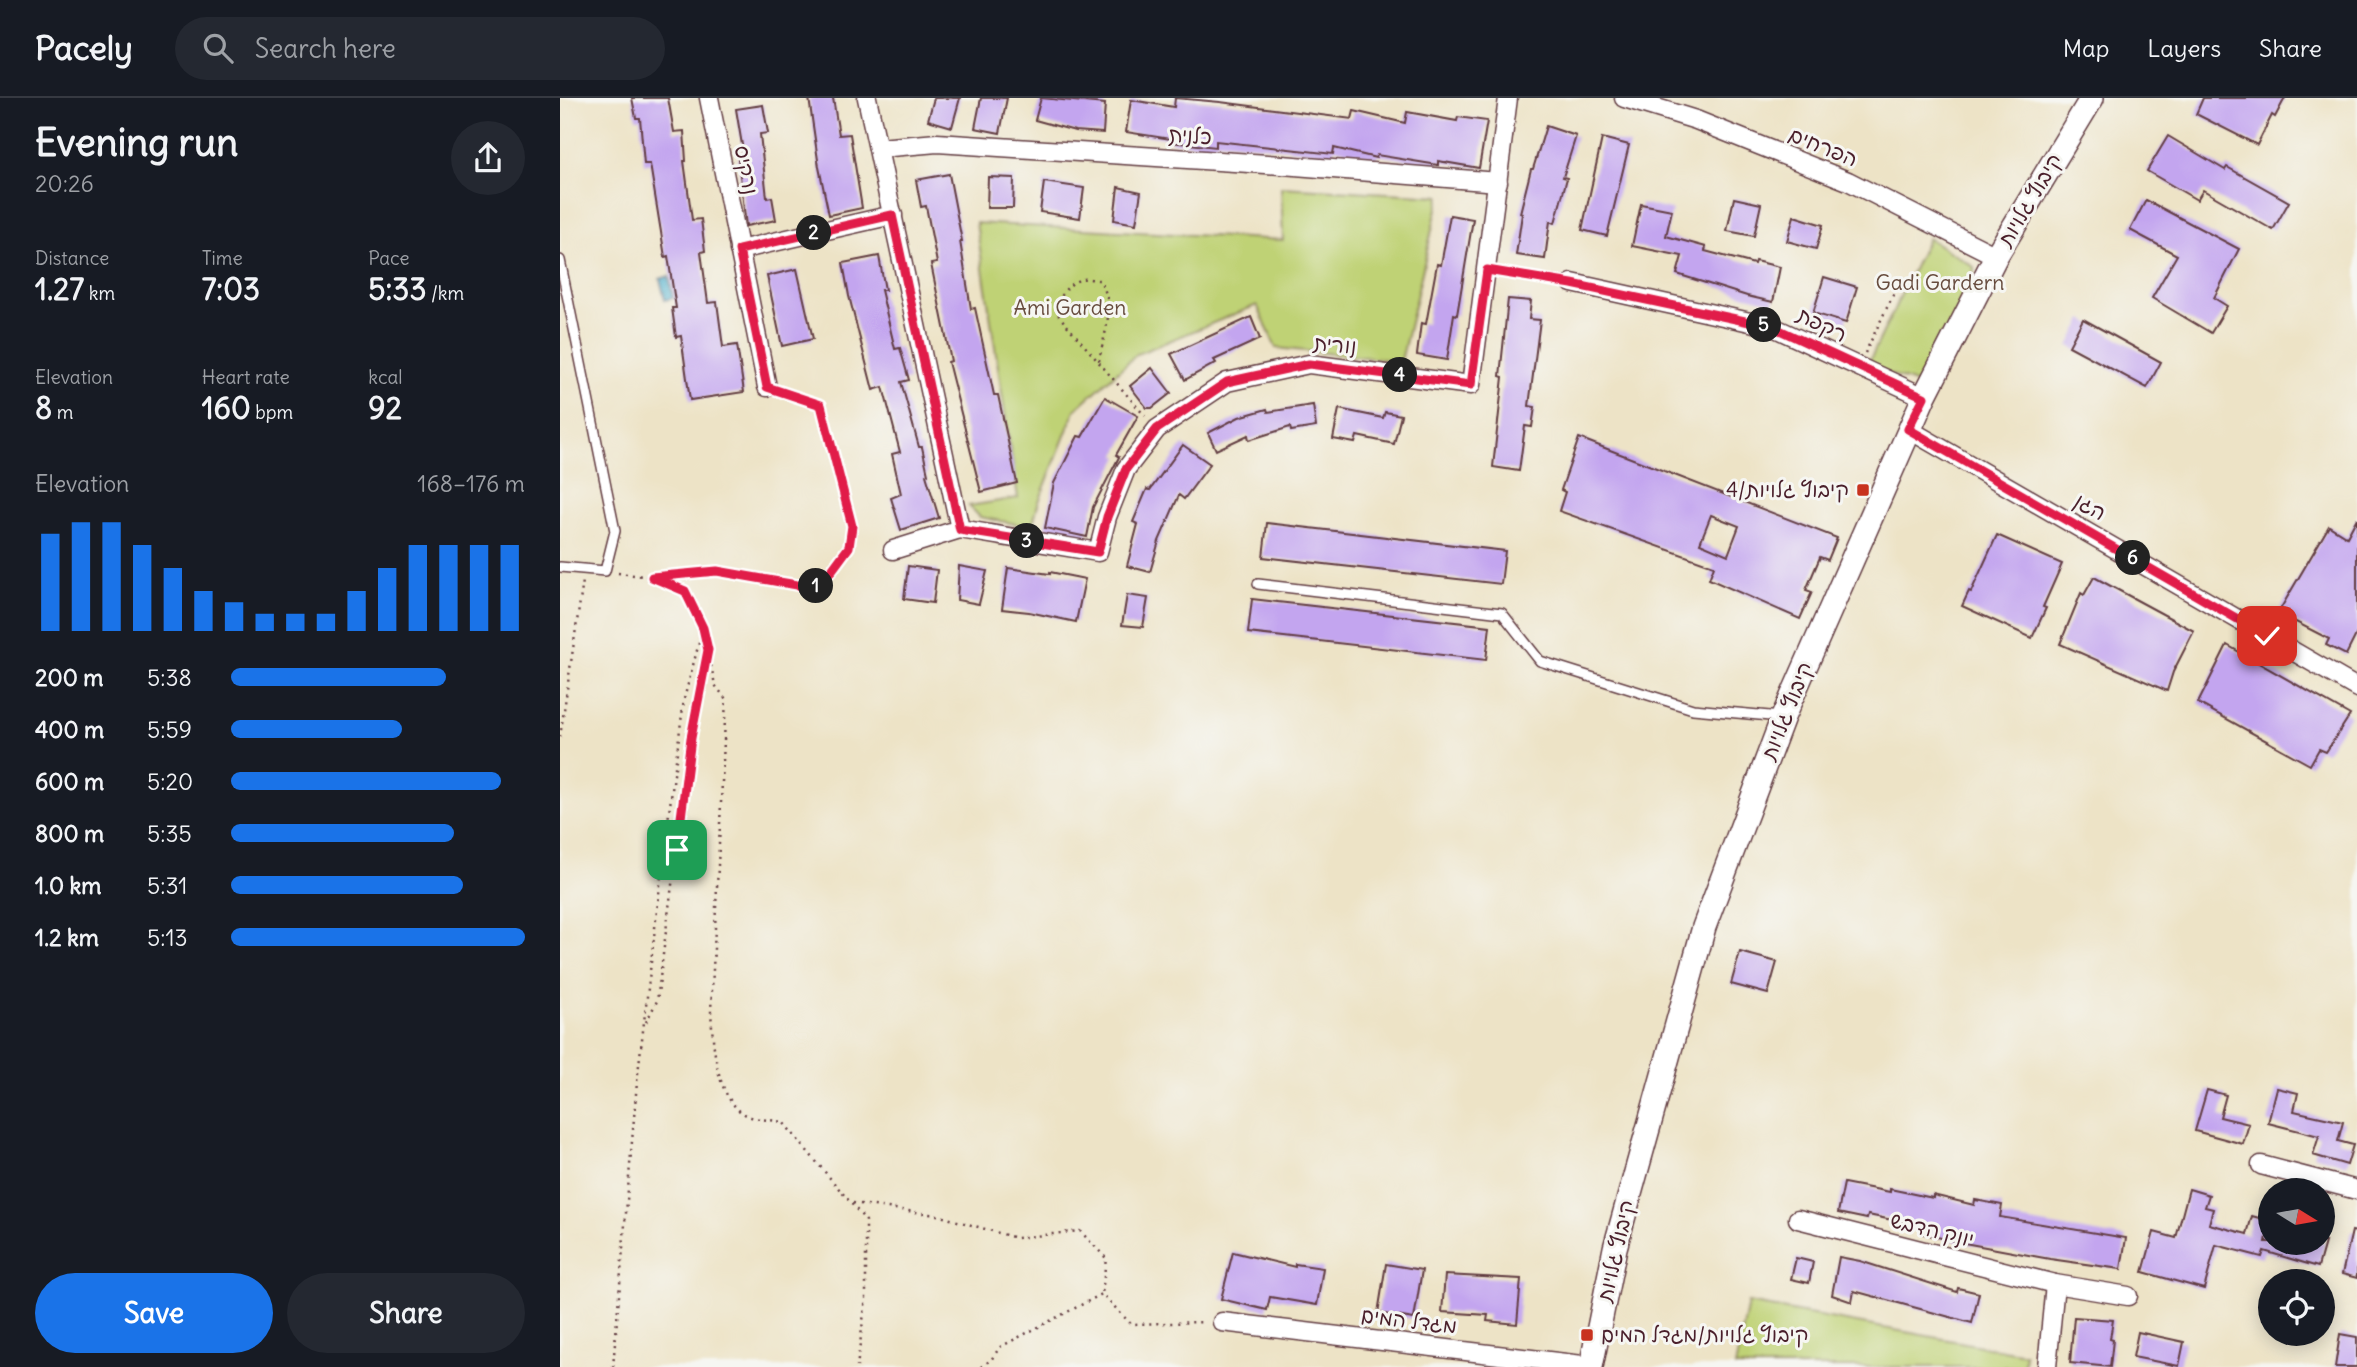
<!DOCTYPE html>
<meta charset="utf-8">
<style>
body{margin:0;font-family:Delius,"Playpen Sans Hebrew",sans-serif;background:#242831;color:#f1f3f6;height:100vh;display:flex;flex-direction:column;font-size:26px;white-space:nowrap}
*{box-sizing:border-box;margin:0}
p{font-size:23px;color:#9ea1a6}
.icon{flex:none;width:38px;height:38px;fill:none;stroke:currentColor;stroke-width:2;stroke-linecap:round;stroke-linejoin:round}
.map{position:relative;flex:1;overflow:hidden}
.details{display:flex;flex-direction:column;background:#171b24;width:560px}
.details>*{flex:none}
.needle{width:46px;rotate:101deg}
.tools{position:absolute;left:1698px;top:1080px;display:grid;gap:14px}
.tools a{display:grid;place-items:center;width:77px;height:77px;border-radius:50%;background:#171b24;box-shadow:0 4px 18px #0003;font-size:35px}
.pin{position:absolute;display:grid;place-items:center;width:60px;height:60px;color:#fff;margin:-30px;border-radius:14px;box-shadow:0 4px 10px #0006}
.km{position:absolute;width:35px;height:35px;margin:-18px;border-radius:50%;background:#222;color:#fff;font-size:19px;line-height:35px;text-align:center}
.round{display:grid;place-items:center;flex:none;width:74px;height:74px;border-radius:37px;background:#242831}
.headline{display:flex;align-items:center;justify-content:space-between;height:119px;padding:0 35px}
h1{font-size:38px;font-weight:800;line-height:52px}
.figures{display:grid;grid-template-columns:repeat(3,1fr);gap:10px;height:119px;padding:7px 35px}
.figures div{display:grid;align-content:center}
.figures b{font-size:30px;font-weight:800}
.figures small{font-size:19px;font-weight:400}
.figures p{font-size:19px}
.chart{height:196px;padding:14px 35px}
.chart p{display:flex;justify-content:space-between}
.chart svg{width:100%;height:126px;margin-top:7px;stroke:#1a73e8;stroke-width:6}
.cta{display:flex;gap:14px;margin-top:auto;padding:14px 35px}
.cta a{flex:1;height:80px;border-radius:42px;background:#1a73e8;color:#fff;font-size:28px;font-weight:800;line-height:80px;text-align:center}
.cta a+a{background:#242831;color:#f1f3f6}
ul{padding:0 35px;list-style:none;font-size:23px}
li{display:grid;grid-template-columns:112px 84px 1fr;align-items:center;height:52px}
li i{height:18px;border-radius:9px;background:#1a73e8}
header{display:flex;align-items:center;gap:42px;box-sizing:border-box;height:98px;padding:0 35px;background:#171b24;border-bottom:2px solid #363941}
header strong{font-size:33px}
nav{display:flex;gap:38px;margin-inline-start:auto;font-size:24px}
.search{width:490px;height:63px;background:#242831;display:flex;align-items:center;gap:18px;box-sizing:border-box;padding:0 24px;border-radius:38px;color:#9ea1a6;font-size:26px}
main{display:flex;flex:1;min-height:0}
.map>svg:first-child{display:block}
.green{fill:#bfd275;stroke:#847850;stroke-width:2}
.water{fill:#4baeca;stroke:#4a667a;stroke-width:2}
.building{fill:#c3a5ef;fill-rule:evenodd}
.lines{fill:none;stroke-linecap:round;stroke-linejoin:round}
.service-casing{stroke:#623c42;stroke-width:12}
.minor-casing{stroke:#623c42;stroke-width:21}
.tertiary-casing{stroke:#623c42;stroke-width:26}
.path{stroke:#623c42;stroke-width:2.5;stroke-dasharray:2 5;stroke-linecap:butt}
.service{stroke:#fff;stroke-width:9}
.minor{stroke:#fff;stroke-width:18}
.tertiary{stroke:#fff;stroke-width:23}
.route-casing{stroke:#fff;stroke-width:14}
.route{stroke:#e11d48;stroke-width:9}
.poi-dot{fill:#c8321e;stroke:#f6f6f2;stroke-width:2.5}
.labels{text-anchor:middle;stroke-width:6;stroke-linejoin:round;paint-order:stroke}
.street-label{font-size:21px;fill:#4a1f2b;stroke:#f6f6f2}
.park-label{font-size:21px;fill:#674c3e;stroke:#f6f6f2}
.poi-label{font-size:21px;fill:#4a1f2b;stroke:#f6f6f2;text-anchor:end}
</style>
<header>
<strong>Pacely</strong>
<div class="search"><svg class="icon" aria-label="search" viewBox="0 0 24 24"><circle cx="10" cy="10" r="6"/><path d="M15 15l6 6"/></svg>Search here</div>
<nav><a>Map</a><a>Layers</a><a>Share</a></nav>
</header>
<main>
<section class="details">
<div class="headline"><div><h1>Evening run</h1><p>20:26</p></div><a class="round"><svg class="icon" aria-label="share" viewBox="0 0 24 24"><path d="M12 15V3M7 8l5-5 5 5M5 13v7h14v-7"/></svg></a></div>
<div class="figures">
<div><p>Distance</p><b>1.27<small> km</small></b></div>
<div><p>Time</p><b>7:03</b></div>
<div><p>Pace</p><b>5:33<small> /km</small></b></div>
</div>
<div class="figures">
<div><p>Elevation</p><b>8<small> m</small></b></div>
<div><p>Heart rate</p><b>160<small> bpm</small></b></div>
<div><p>kcal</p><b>92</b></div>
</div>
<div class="chart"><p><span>Elevation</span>168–176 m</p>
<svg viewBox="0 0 160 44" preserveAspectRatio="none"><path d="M5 44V10M15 44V6M25 44V6M35 44V14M45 44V22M55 44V30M65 44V34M75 44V38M85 44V38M95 44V38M105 44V30M115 44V22M125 44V14M135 44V14M145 44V14M155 44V14"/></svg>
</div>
<ul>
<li><b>200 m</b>5:38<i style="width:73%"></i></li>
<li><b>400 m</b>5:59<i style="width:58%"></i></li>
<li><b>600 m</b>5:20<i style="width:92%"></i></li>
<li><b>800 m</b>5:35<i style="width:76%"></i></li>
<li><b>1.0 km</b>5:31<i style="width:79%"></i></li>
<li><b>1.2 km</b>5:13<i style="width:100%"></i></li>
</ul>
<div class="cta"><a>Save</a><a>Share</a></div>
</section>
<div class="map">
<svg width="1797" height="1269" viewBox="0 0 1797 1269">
<rect width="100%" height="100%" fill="#f6f6f2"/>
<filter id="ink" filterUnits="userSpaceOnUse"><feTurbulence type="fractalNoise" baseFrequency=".0143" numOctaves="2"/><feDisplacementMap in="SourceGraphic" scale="14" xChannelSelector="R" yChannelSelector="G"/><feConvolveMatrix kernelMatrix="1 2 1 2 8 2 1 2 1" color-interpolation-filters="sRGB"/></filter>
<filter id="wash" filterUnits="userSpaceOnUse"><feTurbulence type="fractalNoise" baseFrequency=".00686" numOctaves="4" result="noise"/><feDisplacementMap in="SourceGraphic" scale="28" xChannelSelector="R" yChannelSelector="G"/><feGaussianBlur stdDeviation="1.57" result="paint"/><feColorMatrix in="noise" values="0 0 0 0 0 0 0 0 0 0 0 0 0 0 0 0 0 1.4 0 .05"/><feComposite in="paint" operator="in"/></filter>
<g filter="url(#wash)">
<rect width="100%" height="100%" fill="#ede3c6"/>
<g class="green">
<path d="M721 89 880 98 841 263 716 250 697 207 577 256 515 312 478 406 472 429 420 419 409 408 458 400 416 125 723 142Z"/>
<path d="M1368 140 1414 169 1413 189 1360 287 1307 268Z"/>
<path d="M1188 1205 1465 1256 1464 1269H1175Z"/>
</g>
<path class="water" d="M109 178 113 200 105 202 100 181Z"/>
<g id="blocks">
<g class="building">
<path d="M72 0H108L114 34 124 33 126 63H124L132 122 141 121 145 153 141 154 148 205 157 204 163 249 177 247 184 294 130 302 121 238 116 239 112 210H116L108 158 105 159 90 66H84L80 20H76Z"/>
<path d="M249 0H273L279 37 290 36 302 110 269 117 259 69Z"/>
<path d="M374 0H400L392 29 368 22Z"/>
<path d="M421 0H447L440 35 415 30Z"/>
<path d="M481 0 545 6 543 35 515 33 475 22Z"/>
<path d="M615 0 660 4 792 21 794 13 845 25 847 14 897 23 898 19 927 23 919 70 878 63V67L817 57 816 60 774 50 773 56 656 43V49L611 44V41L566 34 571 2 614 9Z"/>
<path d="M1643 0H1725L1715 19 1712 17 1697 47 1636 16Z"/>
<path d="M203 7 208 35 200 36 207 100 212 99 216 122 186 128 178 60 184 59 176 11Z"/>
<path d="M986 28 1016 38 1003 79 1007 80 995 125 990 123 985 161 956 157 962 116 960 115 971 71H973Z"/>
<path d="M1608 38 1665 72 1667 69 1729 104 1713 132 1643 92 1637 102 1587 73Z"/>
<path d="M1042 40 1069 47 1047 138 1022 132Z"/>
<path d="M389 76 402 143H400L411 211 415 210 434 297H438L457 385 421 394 388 264 391 263 371 166 377 165 366 108 361 109 356 82Z"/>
<path d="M428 79 454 80 453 110H427Z"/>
<path d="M484 84 524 90 520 120 480 114Z"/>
<path d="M558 89 581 94 576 126 554 122Z"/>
<path d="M1174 100 1201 106 1194 138 1167 133Z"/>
<path d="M1586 102 1679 151 1654 200 1667 208 1651 235 1592 200 1617 157 1570 132Z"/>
<path d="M1081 106 1112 112 1106 138 1146 149 1145 153 1194 166 1195 163 1220 169 1213 204 1187 198 1117 176 1122 158 1072 148Z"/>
<path d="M890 117 913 121 897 217 894 216 887 262 857 257 861 225 866 226 877 166 881 167Z"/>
<path d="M1234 118 1263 127 1256 151 1227 143Z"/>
<path d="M319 158 325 192H321L335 251 340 250 349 282 341 284 359 349H362L368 376 366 377 379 420 341 432 331 400 341 396 332 356 340 354 323 289 313 292 289 198 283 165Z"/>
<path d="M237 171 253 241 222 248 207 178Z"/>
<path d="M1264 179 1297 189 1286 225 1253 215Z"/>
<path d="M948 201 971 203 969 221 980 222 969 308 975 309 972 329 965 328 959 373 933 369 943 279 940 278Z"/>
<path d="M691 219 700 241 654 262 656 265 625 282 611 256Z"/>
<path d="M1523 221 1601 264 1587 290 1509 248Z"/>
<path d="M592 270 611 295 592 310H587L570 288Z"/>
<path d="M545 299 578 318 556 357 559 359 533 409 527 439 485 430 494 385 518 338 522 339Z"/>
<path d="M753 307 756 329 731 333 730 329 689 342 688 337 656 352 648 335 679 319 707 311 708 314Z"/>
<path d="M779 311 823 320 825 314 841 317 834 346 797 338 795 345 773 341Z"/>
<path d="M1019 340 1277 440 1268 462 1260 459 1246 492 1252 494 1240 521 1149 481 1154 468 999 413 1005 394 1001 392ZM1151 417 1179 428 1168 457 1140 445Z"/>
<path d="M623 347 650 366 624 401 619 397 599 443 590 474 567 468 578 426 573 424 587 391 590 392Z"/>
<path d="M1797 420V535L1786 557 1766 547 1769 541 1718 515 1769 428 1787 439Z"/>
<path d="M707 425 945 453 941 486 703 459Z"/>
<path d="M1437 437 1502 466 1483 509 1486 510 1472 540 1402 508 1409 493 1411 494Z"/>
<path d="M348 468 377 472 373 505 344 501Z"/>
<path d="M399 468 427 473 419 506 397 502Z"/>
<path d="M448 470 490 476V474L525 481 516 524 469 514 442 511Z"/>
<path d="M1534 479 1634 533 1613 574 1607 593 1500 546 1521 495 1524 497Z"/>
<path d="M567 497 588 500 583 529 562 527Z"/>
<path d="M692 501 930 528 926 562 688 535Z"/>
<path d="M1667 547 1790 617 1766 654 1759 651 1750 667 1638 605Z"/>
<path d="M1180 854 1217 864 1208 896 1171 886Z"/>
<path d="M1717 990 1738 995 1734 1013 1783 1024 1778 1043 1793 1047 1787 1067 1753 1057 1759 1038 1708 1025Z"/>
<path d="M1647 992 1666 997 1660 1019 1689 1026 1683 1046 1635 1033Z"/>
<path d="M1284 1085 1330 1094V1091L1373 1100V1097L1414 1107 1415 1102 1442 1107 1440 1119 1566 1140 1561 1171 1490 1161 1399 1144 1364 1136 1366 1129 1308 1117 1307 1121 1278 1115Z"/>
<path d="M1629 1091 1649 1097 1645 1109 1653 1111 1649 1126 1687 1136 1692 1118 1710 1123 1706 1144H1765L1758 1169 1704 1153 1702 1159 1656 1147 1644 1191 1583 1174 1594 1134 1616 1140Z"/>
<path d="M1792 1133 1797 1134V1180L1782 1176Z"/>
<path d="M673 1154 735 1169V1166L763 1170 757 1207 710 1199 707 1212 661 1201Z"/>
<path d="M1279 1159 1300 1163 1397 1194 1398 1190 1419 1195 1412 1225 1294 1193 1292 1204 1272 1197Z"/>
<path d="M1236 1160 1253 1164 1249 1185 1231 1181Z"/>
<path d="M826 1166 862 1172 854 1221 818 1215Z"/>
<path d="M885 1177 961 1181 957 1226 927 1223 928 1217 882 1214Z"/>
<path d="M1514 1219 1553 1222 1550 1241 1553 1242 1550 1269 1510 1265Z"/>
<path d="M1578 1234 1624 1244 1619 1268 1573 1259Z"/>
<path d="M1780 1236 1797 1239V1269H1775Z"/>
</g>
</g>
</g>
<g filter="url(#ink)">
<use href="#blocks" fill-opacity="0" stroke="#623c42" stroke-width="2"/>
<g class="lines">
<g class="service-casing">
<g id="service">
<path d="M0 162 55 433 45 473 0 469"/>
<path d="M698 486 942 515 980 563 1133 611 1221 619"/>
</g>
</g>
<g class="minor-casing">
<g id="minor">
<path d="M149 0 207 289"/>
<path d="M307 0 400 431 538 454 547 419 566 371 597 331 667 284 749 266 911 287 948 0"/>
<path d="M1064 0 1136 22 1288 83 1436 158"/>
<path d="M319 50 377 45 722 67 938 84"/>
<path d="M179 152 333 117"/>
<path d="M1012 185 1213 229 1364 299"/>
<path d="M1348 331 1797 590"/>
<path d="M333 452 400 431"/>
<path d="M1701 1067 1797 1092"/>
<path d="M1238 1121 1495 1186 1568 1198"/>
<path d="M662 1224 1031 1268"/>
<path d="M1487 1269 1495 1186"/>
</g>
</g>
<g class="tertiary-casing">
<path id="tertiary" d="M1031 1269 1055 1150 1144 829 1223 619 1364 299 1436 158 1532 0"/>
</g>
<g class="path">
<path d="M943 175 995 183"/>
<path d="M1305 255 1337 189"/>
<path d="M539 263C544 235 557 207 539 182 534 182 527 180 522 181 506 185 495 203 499 218L585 318"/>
<path d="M58 475 91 479 157 473 254 490C266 479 283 465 289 449 298 427 268 335 261 308L224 295"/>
<path d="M144 533 155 587 166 601 151 913C153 944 155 1007 191 1019 201 1022 213 1022 223 1024L306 1123V1200L297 1269"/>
<path d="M0 639 23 483"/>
<path d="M86 924 97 903 131 640 147 555"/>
<path d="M293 1105 377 1117 456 1140 520 1133 546 1160 542 1196"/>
<path d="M53 1269 77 984 104 753 124 601 143 530 125 493 91 479"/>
<path d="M421 1269 431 1262 440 1249 542 1196 571 1226 645 1224"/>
</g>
<use href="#service" class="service"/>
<use href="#minor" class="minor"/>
<use href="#tertiary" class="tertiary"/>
</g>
</g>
<g class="lines" filter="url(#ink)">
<g class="route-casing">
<path id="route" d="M117 752 131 640 148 552 143 530 125 493 92 479 157 473 254 490 272 472 289 449 292 428 261 307 207 289 179 152 332 117 400 432 538 454 547 419 566 371 597 331 667 284 749 266 911 287 927 172 1012 186 1213 229 1364 299 1348 331 1707 538"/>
</g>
<use href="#route" class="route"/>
</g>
<g class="poi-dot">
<rect x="1296" y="385" width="14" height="14" rx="3.5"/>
<rect x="1020" y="1230" width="14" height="14" rx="3.5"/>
</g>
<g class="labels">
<g class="street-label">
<text transform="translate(630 38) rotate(4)" y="7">כלנית</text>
<text transform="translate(1263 49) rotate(22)" y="7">הפרחים</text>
<text transform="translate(186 72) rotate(79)" y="7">נרקיס</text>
<text transform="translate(1470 102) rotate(-59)" y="7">קיבוץ גלויות</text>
<text transform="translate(1262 227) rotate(26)" y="7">רקפת</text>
<text transform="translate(775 247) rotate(5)" y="7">נורית</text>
<text transform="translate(1530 409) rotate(30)" y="7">הגן</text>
<text transform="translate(1227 613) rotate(-68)" y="7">קיבוץ גלויות</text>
<text transform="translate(1372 1132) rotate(14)" y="7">יונק הדבש</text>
<text transform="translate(1056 1153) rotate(-77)" y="7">קיבוץ גלויות</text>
<text transform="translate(849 1223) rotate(7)" y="7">מגדל המים</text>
</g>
<g class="park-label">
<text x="1380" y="192">Gadi Gardern</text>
<text x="510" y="217">Ami Garden</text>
</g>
<g class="poi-label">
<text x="1289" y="399">קיבוץ גלויות/4</text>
<text x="1041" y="1244" text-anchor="start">קיבוץ גלויות/מגדל המים</text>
</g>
</g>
</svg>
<div class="tools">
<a><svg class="needle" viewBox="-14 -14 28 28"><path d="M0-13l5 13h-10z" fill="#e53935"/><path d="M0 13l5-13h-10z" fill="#9ea1a6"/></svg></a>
<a><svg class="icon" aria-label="locate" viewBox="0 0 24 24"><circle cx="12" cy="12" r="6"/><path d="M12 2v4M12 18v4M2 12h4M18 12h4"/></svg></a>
</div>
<div class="pin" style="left:117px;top:752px;background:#1e9e55"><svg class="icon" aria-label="arrive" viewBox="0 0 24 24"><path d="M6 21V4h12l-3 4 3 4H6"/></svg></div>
<div class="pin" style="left:1707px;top:538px;background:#d93025"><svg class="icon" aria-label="check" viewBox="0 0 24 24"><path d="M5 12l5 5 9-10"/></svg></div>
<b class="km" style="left:256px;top:488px">1</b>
<b class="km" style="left:254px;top:135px">2</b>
<b class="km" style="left:467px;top:443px">3</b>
<b class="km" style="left:840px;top:277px">4</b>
<b class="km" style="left:1204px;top:227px">5</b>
<b class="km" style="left:1573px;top:460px">6</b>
</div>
</main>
